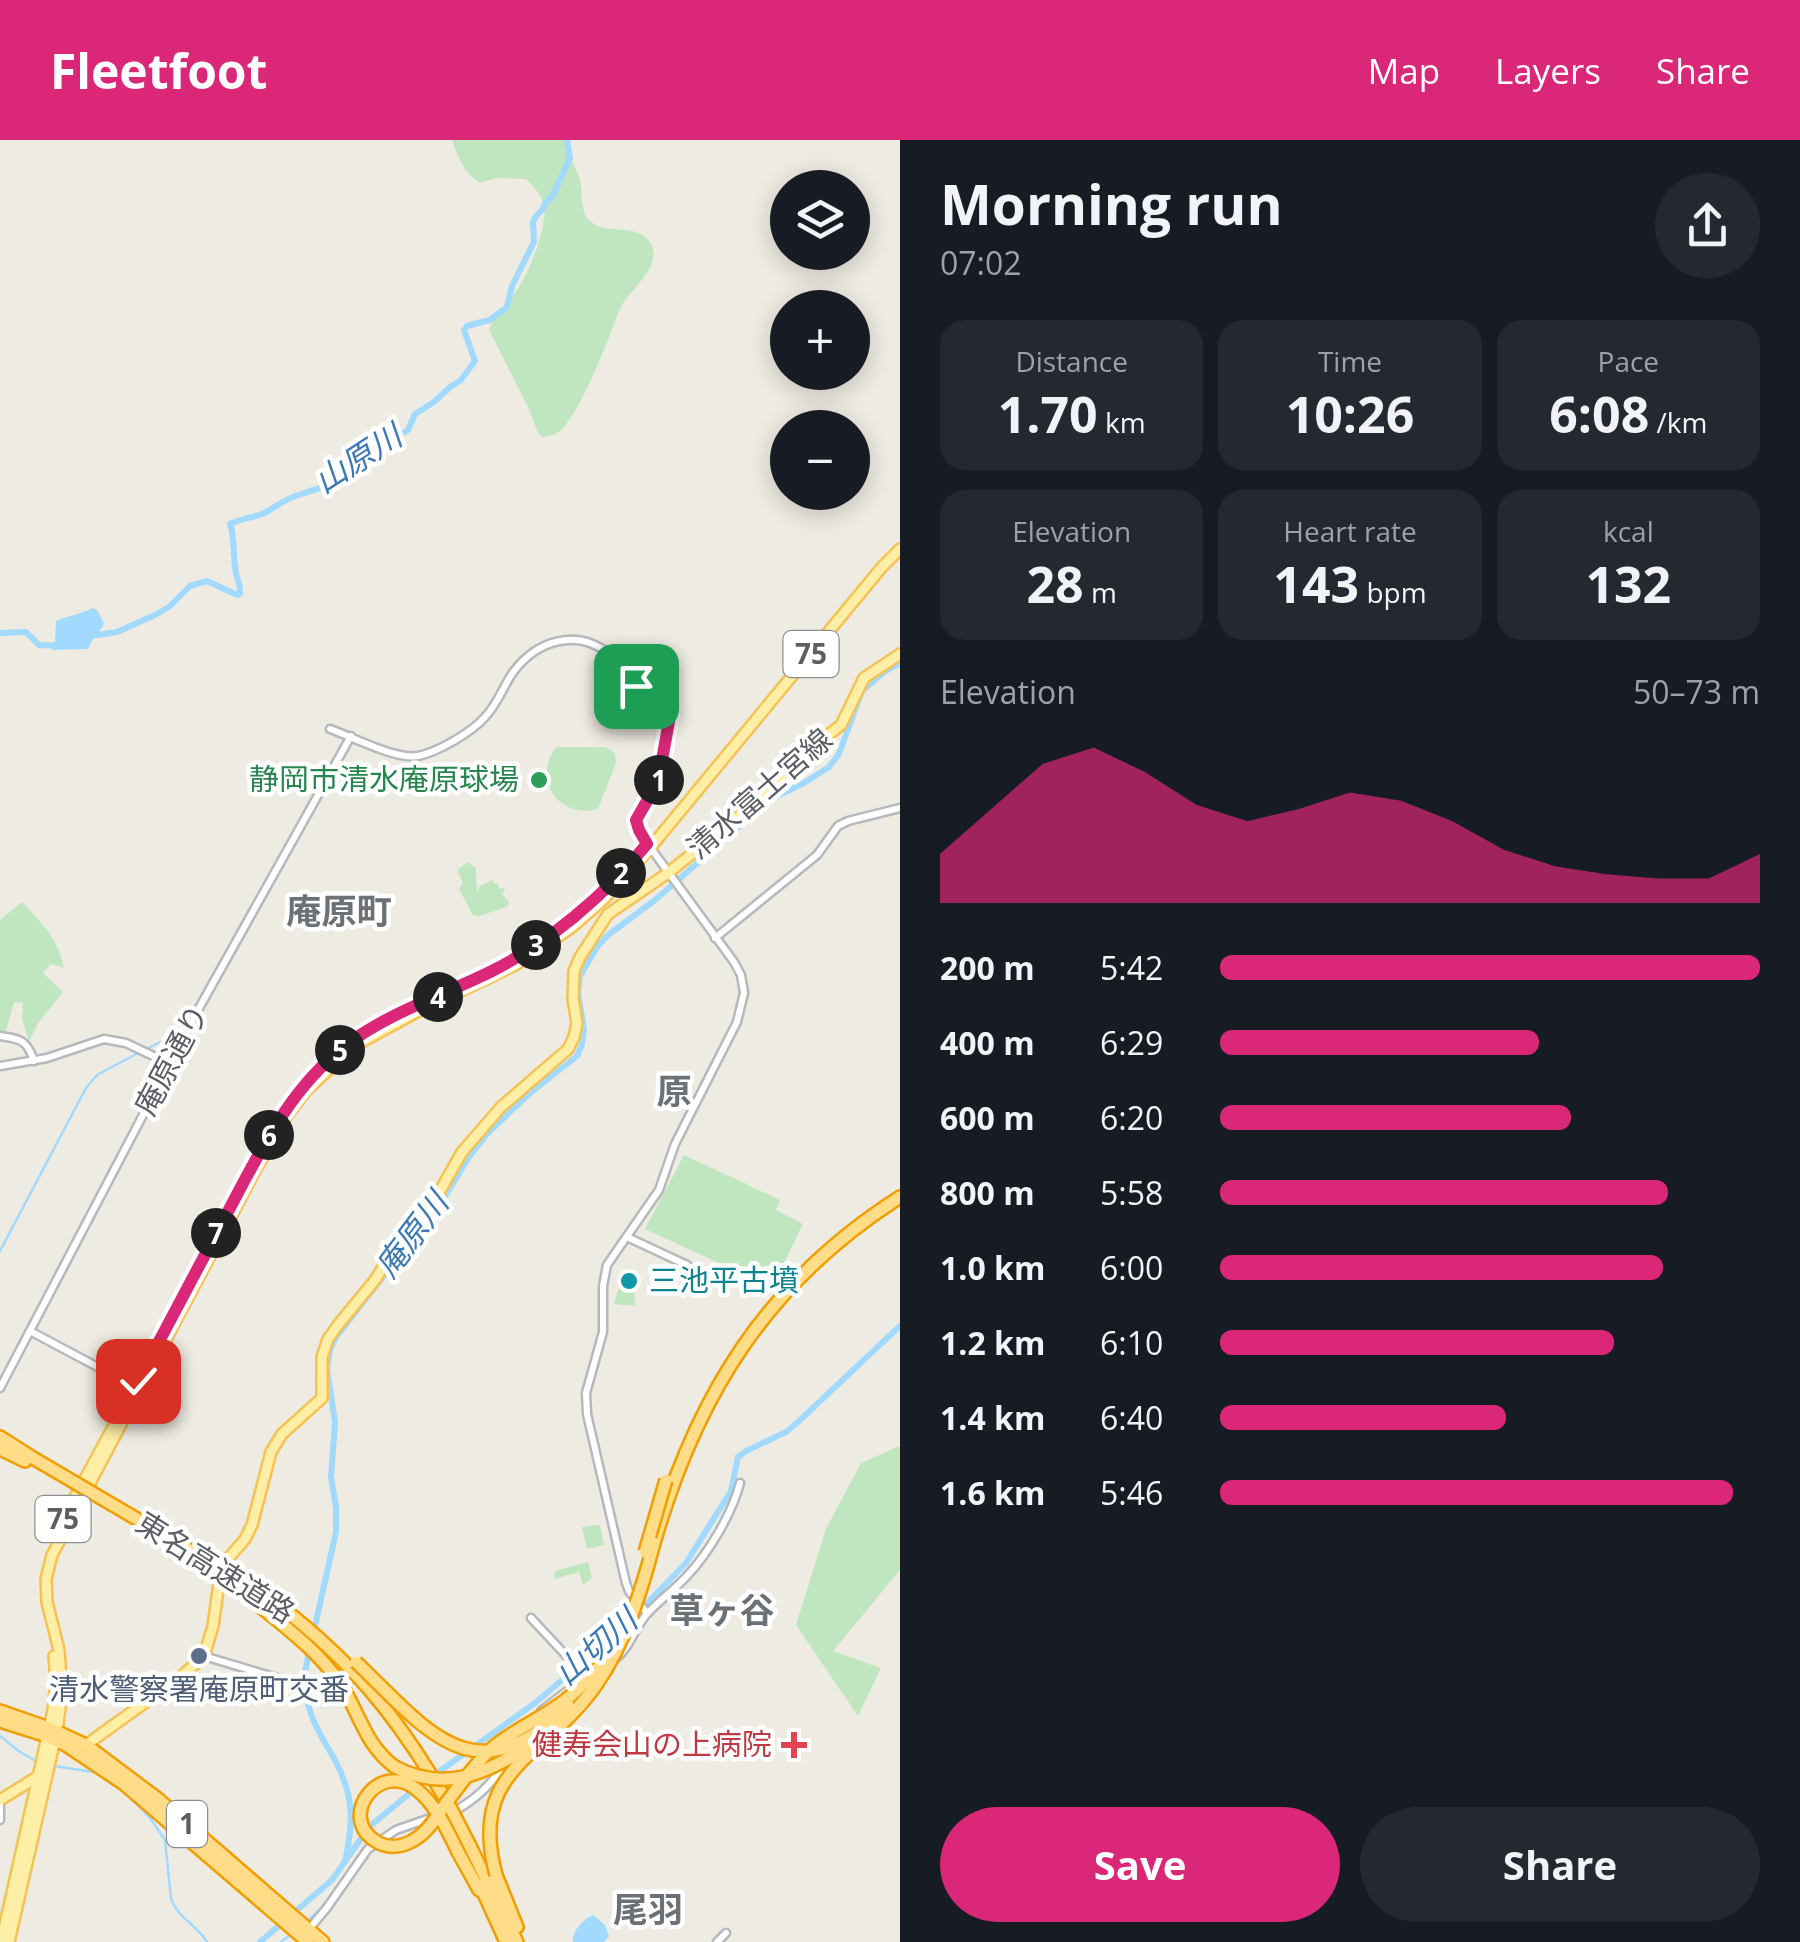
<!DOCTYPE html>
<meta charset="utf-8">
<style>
body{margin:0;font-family:"Open Sans","Noto Sans JP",sans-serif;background:#242831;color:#f1f3f6;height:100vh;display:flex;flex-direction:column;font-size:38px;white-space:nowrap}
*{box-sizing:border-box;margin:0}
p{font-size:32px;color:#9ea1a6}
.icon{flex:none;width:55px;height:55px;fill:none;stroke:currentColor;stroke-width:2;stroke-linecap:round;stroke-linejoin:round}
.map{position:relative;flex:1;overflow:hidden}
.drawer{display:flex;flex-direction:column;background:#171b24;width:900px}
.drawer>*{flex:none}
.controls{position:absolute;left:770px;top:30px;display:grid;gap:20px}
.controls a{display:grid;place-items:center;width:100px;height:100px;border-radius:50%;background:#171b24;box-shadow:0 5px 25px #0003;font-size:50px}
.pin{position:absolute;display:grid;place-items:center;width:85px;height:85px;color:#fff;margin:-42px;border-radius:20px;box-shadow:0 5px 15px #0006}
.km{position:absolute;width:50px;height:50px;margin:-25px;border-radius:50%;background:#222;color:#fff;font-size:28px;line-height:50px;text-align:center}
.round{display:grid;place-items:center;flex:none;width:105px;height:105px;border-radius:52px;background:#242831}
.overview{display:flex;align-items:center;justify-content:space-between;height:170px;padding:0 40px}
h1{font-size:55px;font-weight:700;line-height:75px}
.figures{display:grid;grid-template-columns:repeat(3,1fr);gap:15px;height:170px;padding:10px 40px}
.figures div{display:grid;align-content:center;border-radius:25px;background:#242831;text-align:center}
.figures b{font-size:50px;font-weight:700}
.figures small{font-size:28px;font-weight:400}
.figures p{font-size:28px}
.chart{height:280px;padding:20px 40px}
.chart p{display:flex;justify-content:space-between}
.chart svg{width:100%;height:180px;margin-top:10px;fill:#db2777;opacity:.7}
.action{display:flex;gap:20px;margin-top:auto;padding:20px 40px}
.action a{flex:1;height:115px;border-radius:60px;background:#db2777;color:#fff;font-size:40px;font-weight:700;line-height:115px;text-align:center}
.action a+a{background:#242831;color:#f1f3f6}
ul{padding:0 40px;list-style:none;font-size:32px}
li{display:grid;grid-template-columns:160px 120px 1fr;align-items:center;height:75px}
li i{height:25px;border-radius:12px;background:#db2777}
header{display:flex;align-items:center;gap:60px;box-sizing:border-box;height:140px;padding:0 50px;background:#db2777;color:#fff}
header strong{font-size:48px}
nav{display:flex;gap:55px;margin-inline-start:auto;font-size:35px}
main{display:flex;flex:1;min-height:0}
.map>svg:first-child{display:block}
.green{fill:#bfe6be}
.water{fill:#a1d9ff}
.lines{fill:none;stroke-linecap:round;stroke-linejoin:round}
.stream{stroke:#a1d9ff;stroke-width:2.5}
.river{stroke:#a1d9ff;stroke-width:6}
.minor-casing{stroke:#b5b9bd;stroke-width:11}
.major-casing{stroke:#f5c355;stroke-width:14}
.highway-casing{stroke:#f09e00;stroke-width:16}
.minor{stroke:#fff;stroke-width:6}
.major{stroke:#ffeea6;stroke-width:9}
.highway{stroke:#fd8;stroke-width:11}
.highway-bridge-casing{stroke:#f09e00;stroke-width:16;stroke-linecap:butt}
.highway-bridge{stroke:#fd8;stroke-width:11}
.route-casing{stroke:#fff;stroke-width:20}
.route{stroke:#db2777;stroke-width:12}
.leisure-dot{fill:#2e9e5b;stroke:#fff;stroke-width:4}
.culture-dot{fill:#0f9aa8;stroke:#fff;stroke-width:4}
.service-dot{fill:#5c6f8a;stroke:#fff;stroke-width:4}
.health-dot{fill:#e0444e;stroke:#fff;stroke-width:4}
.labels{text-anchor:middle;stroke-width:9;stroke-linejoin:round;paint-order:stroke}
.shield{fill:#fff;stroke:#8c8f92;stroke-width:2.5}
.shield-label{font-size:28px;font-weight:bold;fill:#5b5f64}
.leisure-label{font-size:30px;fill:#27864d;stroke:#fff;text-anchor:end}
.street-label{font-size:30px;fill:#5b5f64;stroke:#fff}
.culture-label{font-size:30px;fill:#0d838f;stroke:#fff;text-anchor:start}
.service-label{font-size:30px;fill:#4e5e75;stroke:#fff}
.health-label{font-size:30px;fill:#be3a42;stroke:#fff;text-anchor:end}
.water-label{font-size:32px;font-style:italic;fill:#3c79b4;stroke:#fff}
.quarter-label{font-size:35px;font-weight:bold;fill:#6c7176;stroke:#fff}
</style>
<header>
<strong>Fleetfoot</strong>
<nav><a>Map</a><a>Layers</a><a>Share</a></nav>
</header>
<main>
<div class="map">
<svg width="900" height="1802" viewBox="0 0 900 1802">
<rect width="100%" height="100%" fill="#eeebe2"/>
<g class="green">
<path d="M452 0H568C567 16 573 22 579 36 584 49 578 68 589 80 605 97 638 81 651 104 662 126 633 147 623 163 618 172 615 182 611 192 601 218 581 267 563 288 558 295 551 295 543 297L538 293 528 267 489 190C495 174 508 163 517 150 529 132 548 87 544 65 542 55 533 46 526 39L496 38 480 43C465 34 457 16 452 0Z"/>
<path d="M556 607H605L615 613 616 623 598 669C560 680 531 640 556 607Z"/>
<path d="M468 722 476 728 477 752 481 745 493 740 494 744 497 743 500 749 503 748 505 751 502 754 509 762 507 767 479 776 473 775 459 749 463 743 457 730Z"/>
<path d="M22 762C41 782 59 800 64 828L51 824 43 833 63 852 38 883 29 902 22 879 23 863 14 862 6 891H0V780Z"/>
<path d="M684 1015 780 1060 776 1070 803 1084 784 1123 768 1125 752 1137H749L645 1089Z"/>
<path d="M626 1129 633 1130 638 1136V1143L634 1148 635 1166 614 1164 620 1144V1134Z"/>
<path d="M900 1306V1430L833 1511 881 1528 858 1576 796 1485 826 1389 861 1323Z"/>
<path d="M600 1385 604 1405 587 1409 582 1387Z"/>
<path d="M588 1422 592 1438 583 1445 579 1432 554 1439 555 1431Z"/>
</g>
<g class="water">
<path d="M93 468 97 470 104 483 102 488 94 497 88 509 52 510 51 503 55 502 56 481C67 476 81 474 93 468Z"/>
<path d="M593 1775 605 1785 609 1796 604 1802H573C572 1790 583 1780 593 1775Z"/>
</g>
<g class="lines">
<g class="stream">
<path d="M147 909 184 889"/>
<path d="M0 1111 86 948 97 935 140 912"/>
<path d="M0 1596 20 1612 36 1621"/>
<path d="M54 1626 100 1633"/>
<path d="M129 1656 150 1678 165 1700 171 1759C179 1779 197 1785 207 1802"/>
<path d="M308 1781 321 1768"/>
<path d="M281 1802 290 1795"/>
</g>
<g class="river">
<path d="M0 493 26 492 39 505 60 506"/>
<path d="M91 496 117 492 155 475 169 467 190 446 207 441 237 455 240 454C241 444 236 438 235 428 233 412 235 399 230 384 240 379 251 378 262 374 273 369 285 359 298 355 316 349 320 350 335 338H341L353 326V316L384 305 408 290 415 274 434 262 450 247 460 241 475 221 464 190 467 186 490 180 507 167 512 146 534 102 533 82 536 76 543 69 545 63 552 57 570 18 567 0"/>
<path d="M633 1478 686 1423 731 1351 738 1317 746 1311 786 1292 798 1282 900 1186"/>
<path d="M433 1636 535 1563 624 1487"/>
<path d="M345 1722C350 1697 354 1675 347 1650 334 1603 303 1589 305 1531L336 1392V1367L331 1337 335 1282 327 1229 330 1210 336 1197 441 1063 469 1017 488 993 529 954 577 916 582 904 584 889 578 853 580 836 597 807 607 796 655 760 771 659 804 643 829 627 839 614 862 551 884 532 900 523"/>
<path d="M260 1802 332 1740 369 1687 415 1649"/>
</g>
<g class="minor-casing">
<g id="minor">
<path d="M330 589C353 597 396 620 418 616 438 612 472 592 485 577 498 564 503 546 514 531 537 501 576 488 608 513 619 521 624 533 633 542 644 554 660 556 669 571V582L660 635 636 680 639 690 647 703 734 822 741 835 744 853 737 882 675 1004 659 1050 607 1125 603 1146V1192L586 1253 587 1274 626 1443 629 1451 647 1473"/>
<path d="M715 798 817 715 838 686 848 681 900 668"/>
<path d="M0 896C21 899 27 900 34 921"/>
<path d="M0 926 47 918 104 899 126 903 170 924"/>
<path d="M627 1097 687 1125"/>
<path d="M30 1191 171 1266"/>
<path d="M0 1248 198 870 351 596"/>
<path d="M531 1478 586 1537"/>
<path d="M204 1516 300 1545"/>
<path d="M615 1519C630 1508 634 1489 646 1475 658 1461 673 1451 686 1437 708 1414 732 1374 740 1343"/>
<path d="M541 1571 575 1545"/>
<path d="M0 1661V1680"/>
<path d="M450 1673C474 1662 492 1644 506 1622"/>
<path d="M309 1789 326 1769 368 1709 396 1690 433 1677"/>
<path d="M717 1802 726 1793"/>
</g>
</g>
<g class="major-casing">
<g id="major">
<path d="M459 846C521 818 573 781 621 733"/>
<path d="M322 927 349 903 404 872"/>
<path d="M265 1002 301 949"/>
<path d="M67 1372 119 1276"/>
<path d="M86 1605 182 1536 204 1516 213 1486 219 1443 226 1421 245 1399 252 1385 271 1312 282 1294 322 1258V1217L328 1199 338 1185 375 1140 398 1103 437 1056 462 1012 476 996 501 967 568 909 574 897 577 883 573 859 574 831 580 817 608 774 668 733 769 652 796 620 841 585 864 538 900 514"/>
<path d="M0 1660 42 1634"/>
<path d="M1 1802 53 1570 56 1542 54 1516"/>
<path d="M9 1802 57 1591 62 1553 59 1510 47 1462 46 1439 52 1415 256 1029 288 974 306 951 354 906 413 874 517 824 571 788 604 759 650 708 882 427 900 409"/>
</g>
</g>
<g class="highway-casing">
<g id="highway">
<path d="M0 1297 33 1318"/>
<path d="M0 1309 25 1321"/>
<path d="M654 1403C697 1254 767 1142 900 1057"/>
<path d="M261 1452C348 1515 397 1574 450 1667"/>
<path d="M255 1462C285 1487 318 1511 340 1543 360 1573 364 1604 395 1627"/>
<path d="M0 1571 49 1588 86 1605 158 1659 323 1802"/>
<path d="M0 1581 47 1596 66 1605 124 1644 308 1802"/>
<path d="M470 1706 517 1802"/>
<path d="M458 1712 479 1750"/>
<path d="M496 1735 517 1787"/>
<path d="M480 1745 506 1802"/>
</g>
</g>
<use href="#minor" class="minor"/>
<use href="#major" class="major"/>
<use href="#highway" class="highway"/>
<g class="highway-bridge-casing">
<g id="highway-bridge">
<path d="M33 1318 261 1452"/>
<path d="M645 1412 666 1340"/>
<path d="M212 1429 255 1462"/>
<path d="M356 1522C427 1590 475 1660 568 1565"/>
<path d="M395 1627C443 1652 484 1635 526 1608"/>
<path d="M450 1667 470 1706"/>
<path d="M458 1712C448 1691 435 1663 416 1649 380 1620 338 1675 374 1700 388 1710 404 1707 417 1698 429 1690 438 1675 446 1663 460 1645 473 1626 490 1610 511 1591 537 1581 560 1564 575 1554 587 1540 599 1527"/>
<path d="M496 1735C467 1628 545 1618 596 1545 625 1503 641 1453 654 1403"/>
</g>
</g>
<use href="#highway-bridge" class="highway-bridge"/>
</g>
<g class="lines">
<g class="route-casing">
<path id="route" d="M138 1241C167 1187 195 1133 224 1079 258 1016 287 951 345 906 384 875 443 855 488 833 549 803 604 756 647 704L639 690 636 680 658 642 670 576 664 563 636 546"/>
</g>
<use href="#route" class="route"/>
</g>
<circle class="leisure-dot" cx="539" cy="640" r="10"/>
<circle class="culture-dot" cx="629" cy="1141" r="10"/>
<circle class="service-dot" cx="199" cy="1516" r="10"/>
<path class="health-dot" d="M789 1590h10v10h10v10h-10v10h-10v-10h-10v-10h10z"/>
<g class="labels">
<g class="shield">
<rect x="783.5" y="491" width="55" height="46" rx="8"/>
<rect x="35.5" y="1356" width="55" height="46" rx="8"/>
<rect x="167" y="1661" width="40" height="46" rx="8"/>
</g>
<g class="shield-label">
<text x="811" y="524">75</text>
<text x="63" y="1389">75</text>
<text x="187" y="1694">1</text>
</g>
<g class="leisure-label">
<text x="519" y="650">静岡市清水庵原球場</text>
</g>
<g class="street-label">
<text transform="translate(760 654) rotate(-41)" y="10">清水富士宮線</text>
<text transform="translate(172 920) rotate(-62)" y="10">庵原通り</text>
<text transform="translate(215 1428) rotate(32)" y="10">東名高速道路</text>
</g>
<g class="culture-label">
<text x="649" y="1151">三池平古墳</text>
</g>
<g class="service-label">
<text x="199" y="1560">清水警察署庵原町交番</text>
</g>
<g class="health-label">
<text x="772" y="1615">健寿会山の上病院</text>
</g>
<g class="water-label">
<text transform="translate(358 319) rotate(-33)" y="11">山原川</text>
<text transform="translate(412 1095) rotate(-53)" y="11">庵原川</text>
<text transform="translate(596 1507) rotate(-41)" y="11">山切川</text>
</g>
<g class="quarter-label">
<text x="339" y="784">庵原町</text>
<text x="674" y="964">原</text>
<text x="722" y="1483">草ヶ谷</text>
<text x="648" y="1782">尾羽</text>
</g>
</g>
</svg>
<div class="controls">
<a><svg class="icon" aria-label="layers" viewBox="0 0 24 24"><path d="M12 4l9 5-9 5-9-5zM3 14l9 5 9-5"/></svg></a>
<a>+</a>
<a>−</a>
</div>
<div class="pin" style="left:636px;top:546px;background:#1e9e55"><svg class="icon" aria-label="arrive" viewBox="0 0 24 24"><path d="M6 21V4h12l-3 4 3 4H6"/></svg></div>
<div class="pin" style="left:138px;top:1241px;background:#d93025"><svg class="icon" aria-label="check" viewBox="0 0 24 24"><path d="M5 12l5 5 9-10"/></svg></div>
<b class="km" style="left:659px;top:640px">1</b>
<b class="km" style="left:621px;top:733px">2</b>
<b class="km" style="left:536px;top:805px">3</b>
<b class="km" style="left:438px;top:857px">4</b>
<b class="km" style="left:340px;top:910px">5</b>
<b class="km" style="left:269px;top:995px">6</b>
<b class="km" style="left:216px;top:1093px">7</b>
</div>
<section class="drawer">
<div class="overview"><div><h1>Morning run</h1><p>07:02</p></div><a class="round"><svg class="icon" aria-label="share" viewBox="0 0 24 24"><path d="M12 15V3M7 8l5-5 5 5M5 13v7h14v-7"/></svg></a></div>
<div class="figures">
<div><p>Distance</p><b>1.70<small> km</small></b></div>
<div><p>Time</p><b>10:26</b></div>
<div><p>Pace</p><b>6:08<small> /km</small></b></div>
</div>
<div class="figures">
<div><p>Elevation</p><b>28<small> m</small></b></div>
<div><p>Heart rate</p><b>143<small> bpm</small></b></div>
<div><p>kcal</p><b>132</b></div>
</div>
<div class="chart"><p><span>Elevation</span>50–73 m</p>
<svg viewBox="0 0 160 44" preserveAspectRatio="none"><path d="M0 44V32L10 21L20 10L30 6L40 12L50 20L60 24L70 21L80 17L90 19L100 24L110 31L120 35L130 37L140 38L150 38L160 32V44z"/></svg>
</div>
<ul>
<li><b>200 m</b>5:42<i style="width:100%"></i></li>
<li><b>400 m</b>6:29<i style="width:59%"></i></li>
<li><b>600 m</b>6:20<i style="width:65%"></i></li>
<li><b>800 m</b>5:58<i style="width:83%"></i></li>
<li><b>1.0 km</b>6:00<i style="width:82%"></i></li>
<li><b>1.2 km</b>6:10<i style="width:73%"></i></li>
<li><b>1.4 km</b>6:40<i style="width:53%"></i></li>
<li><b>1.6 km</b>5:46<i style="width:95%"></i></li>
</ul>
<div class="action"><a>Save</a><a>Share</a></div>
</section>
</main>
